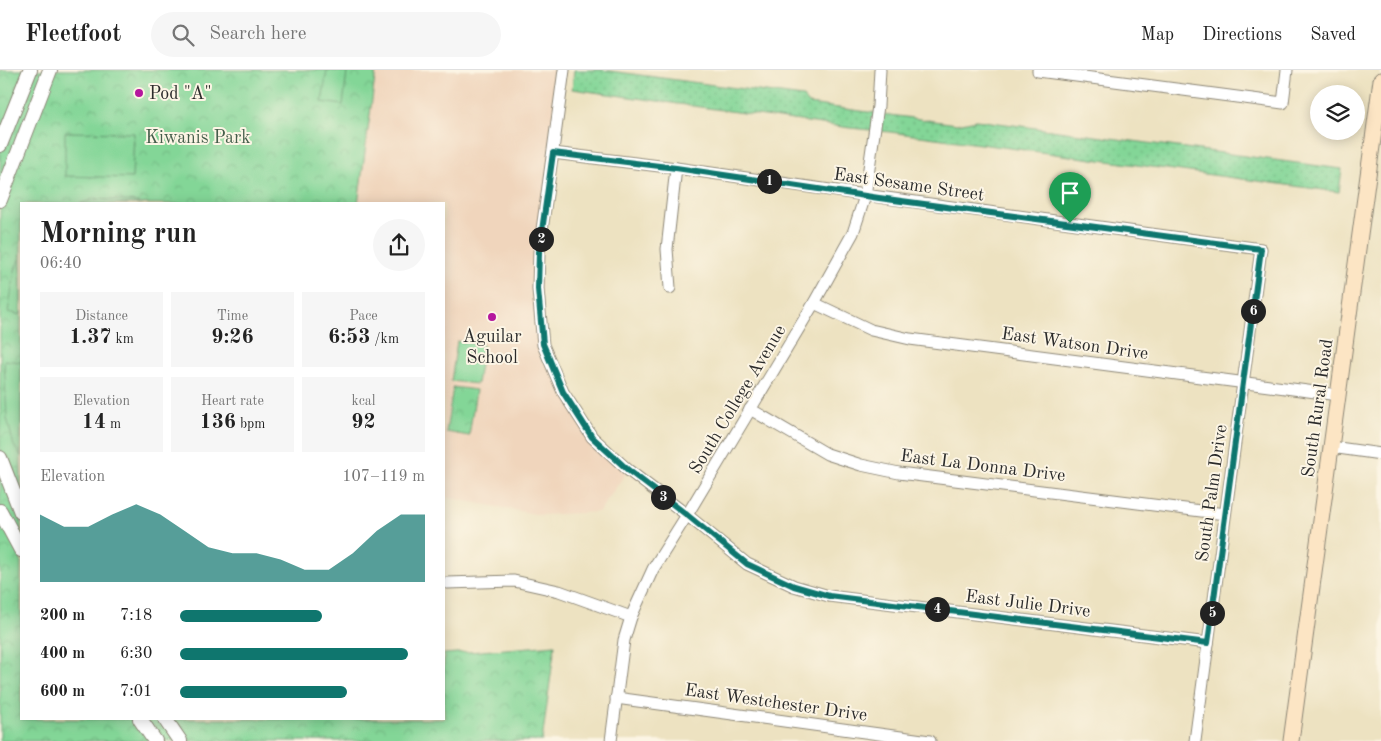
<!DOCTYPE html>
<meta charset="utf-8">
<style>
body{margin:0;font-family:"Old Standard TT",serif;background:#f6f6f6;color:#222;height:100vh;display:flex;flex-direction:column;font-size:19px;white-space:nowrap}
*{box-sizing:border-box;margin:0}
p{font-size:16px;color:#767676}
.icon{flex:none;width:28px;height:28px;fill:none;stroke:currentColor;stroke-width:2;stroke-linecap:round;stroke-linejoin:round}
.map{position:relative;flex:1;overflow:hidden}
.drawer{position:absolute;left:20px;top:132px;width:425px;height:518px;display:flex;flex-direction:column;background:#fff;border-radius:0px;box-shadow:0 2px 12px #0003}
.drawer>*{flex:none}
.fabs{position:absolute;left:1310px;top:15px;display:grid;gap:10px}
.fabs a{display:grid;place-items:center;width:55px;height:55px;border-radius:50%;background:#fff;box-shadow:0 2px 12px #0003;font-size:25px}
.pin{position:absolute;display:grid;place-items:center;width:42px;height:42px;color:#fff;margin:-51px -21px;border-radius:50% 50% 50% 0;rotate:-45deg;box-shadow:0 0 5px #0007}
.pin .icon{rotate:45deg}
.km{position:absolute;width:25px;height:25px;margin:-12px;border-radius:50%;background:#222;color:#fff;font-size:14px;line-height:25px;text-align:center}
.round{display:grid;place-items:center;flex:none;width:52px;height:52px;border-radius:26px;background:#f6f6f6}
.head{display:flex;align-items:center;justify-content:space-between;height:85px;padding:0 20px}
h1{font-size:28px;font-weight:600;line-height:38px}
.stats{display:grid;grid-template-columns:repeat(3,1fr);gap:8px;height:85px;padding:5px 20px}
.stats div{display:grid;align-content:center;border-radius:0px;background:#f6f6f6;text-align:center}
.stats b{font-size:21px;font-weight:600}
.stats small{font-size:14px;font-weight:400}
.stats p{font-size:14px}
.chart{height:140px;padding:10px 20px}
.chart p{display:flex;justify-content:space-between}
.chart svg{width:100%;height:90px;margin-top:5px;fill:#0f766e;opacity:.7}
ul{padding:0 20px;list-style:none;font-size:16px}
li{display:grid;grid-template-columns:80px 60px 1fr;align-items:center;height:38px}
li i{height:12px;border-radius:6px;background:#0f766e}
header{display:flex;align-items:center;gap:30px;box-sizing:border-box;height:70px;padding:0 25px;background:#fff;border-bottom:1px solid #e0e0e0}
header strong{font-size:24px}
nav{display:flex;gap:28px;margin-inline-start:auto;font-size:18px}
.search{width:350px;height:45px;background:#f6f6f6;display:flex;align-items:center;gap:12px;box-sizing:border-box;padding:0 18px;border-radius:28px;color:#767676;font-size:19px}
.map>svg:first-child{display:block}
.built{fill:#f0d5bc}
.grass{fill:url(#grass-dots);stroke:#578061}
.park{fill:url(#park-crowns);stroke:#578061}
.pitch{fill:#83d697;stroke:#578061}
.lines{fill:none;stroke-linecap:round;stroke-linejoin:round}
.minor-casing{stroke:#8c8676;stroke-width:13}
.tertiary-casing{stroke:#8c8676;stroke-width:16}
.secondary-casing{stroke:#8c8676;stroke-width:17}
.minor{stroke:#fff;stroke-width:11}
.tertiary{stroke:#fff;stroke-width:14}
.secondary{stroke:#fce5c4;stroke-width:15}
.route-casing{stroke:#fff;stroke-width:10}
.route{stroke:#0f766e;stroke-width:6}
.poi-dot{fill:#b5179e;stroke:#fcf5e5;stroke-width:2}
.labels{text-anchor:middle;stroke-width:4;stroke-linejoin:round;paint-order:stroke}
.poi-label{font-size:18px;fill:#2b2b2b;stroke:#fcf5e5;text-anchor:start}
.park-label{font-size:18px;fill:#455e4b;stroke:#fcf5e5}
.street-label{font-size:18px;fill:#2b2b2b;stroke:#fcf5e5}
</style>
<header>
<strong>Fleetfoot</strong>
<div class="search"><svg class="icon" aria-label="search" viewBox="0 0 24 24"><circle cx="10" cy="10" r="6"/><path d="M15 15l6 6"/></svg>Search here</div>
<nav><a>Map</a><a>Directions</a><a>Saved</a></nav>
</header>
<div class="map">
<svg width="1381" height="671" viewBox="0 0 1381 671">
<defs>
<pattern id="grass-dots" width="8" height="8" patternUnits="userSpaceOnUse" patternTransform="scale(1.25)"><rect width="8" height="8" fill="#83d697"/><path d="M2 2h.1M6 6h.1" fill="none" stroke="#71b882" stroke-width="1.8" stroke-linecap="round"/></pattern>
<pattern id="park-crowns" width="20" height="18" patternUnits="userSpaceOnUse" patternTransform="scale(1.25)"><rect width="20" height="18" fill="#83d697"/><path d="M2 6a3 3 0 1 1 6 0M12 15a3 3 0 1 1 6 0" fill="none" stroke="#71b882"/></pattern>
</defs>
<rect width="100%" height="100%" fill="#fcf5e5"/>
<filter id="ink" filterUnits="userSpaceOnUse"><feTurbulence type="fractalNoise" baseFrequency=".02" numOctaves="2"/><feDisplacementMap in="SourceGraphic" scale="10" xChannelSelector="R" yChannelSelector="G"/><feConvolveMatrix kernelMatrix="1 2 1 2 8 2 1 2 1" color-interpolation-filters="sRGB"/></filter>
<filter id="wash" filterUnits="userSpaceOnUse"><feTurbulence type="fractalNoise" baseFrequency=".0096" numOctaves="4" result="noise"/><feDisplacementMap in="SourceGraphic" scale="20" xChannelSelector="R" yChannelSelector="G"/><feGaussianBlur stdDeviation="1.12" result="paint"/><feColorMatrix in="noise" values="0 0 0 0 0 0 0 0 0 0 0 0 0 0 0 0 0 1.4 0 .05"/><feComposite in="paint" operator="in"/></filter>
<g filter="url(#wash)">
<rect width="100%" height="100%" fill="#ede2c1"/>
<path class="built" d="M376 0H564L539 182 543 275 592 367 628 400 599 442 541 445 444 427V134H358Z"/>
<path class="grass" d="M574 0H603L803 27 809 34 957 54 976 50 1342 99 1339 122 890 62 850 58 572 19Z"/>
<g class="park">
<path d="M0 0H376L358 134H21V649H444V584L555 575 542 671H0Z"/>
<path d="M453 317 476 320 469 366 446 362Z"/>
</g>
<g class="pitch">
<path d="M327 0 347 2 343 35 322 32Z"/>
<path d="M65 62 134 63 132 108 65 106Z"/>
<path d="M96 129 138 132V134H78Z"/>
<path d="M21 183V245L8 242 15 201Z"/>
<path d="M457 271 483 275 477 314 451 311Z"/>
<path d="M4 290 21 292V386L14 376 7 348Z"/>
</g>
</g>
<g filter="url(#ink)">
<g class="lines">
<g class="minor-casing">
<g id="minor">
<path d="M564 0 539 182 538 219 543 275 563 322 592 367 628 400 687 445 747 494 794 516 829 526 1208 573"/>
<path d="M1038 0V1L1283 33 1287 0"/>
<path d="M553 83 676 98 879 127 1261 179 1195 671"/>
<path d="M670 218 667 179 676 98"/>
<path d="M814 233 871 260 910 269 1338 325"/>
<path d="M750 339 827 384 861 395 899 403 1225 444"/>
<path d="M1331 377 1381 384"/>
<path d="M447 513 514 511 559 521 631 547"/>
<path d="M616 628 930 671"/>
<path d="M611 671 624 570 631 547 653 499 687 445 814 233 853 163 865 126 878 36 880 0"/>
</g>
</g>
<g class="tertiary-casing">
<g id="tertiary">
<path d="M0 75 30 0"/>
<path d="M0 130 50 0"/>
<path d="M0 388 21 442"/>
<path d="M0 441 21 480"/>
<path d="M140 649 155 671"/>
<path d="M165 649 180 671"/>
</g>
</g>
<g class="secondary-casing">
<path id="secondary" d="M1291 671 1381 10"/>
</g>
<use href="#minor" class="minor"/>
<use href="#tertiary" class="tertiary"/>
<use href="#secondary" class="secondary"/>
</g>
</g>
<g class="lines" filter="url(#ink)">
<g class="route-casing">
<path id="route" d="M553 83 676 98 879 128 1261 179 1208 573 829 526 794 516 747 494 687 445 628 400 592 367 563 322 543 274 538 219 539 182Z"/>
</g>
<use href="#route" class="route"/>
</g>
<g class="poi-dot">
<circle cx="139" cy="23" r="5"/>
<circle cx="492" cy="247" r="5"/>
</g>
<g class="labels">
<g class="poi-label">
<text x="149" y="29">Pod "A"</text>
<text x="492" y="272" text-anchor="middle">Aguilar<tspan x="492" dy="21">School</tspan></text>
</g>
<g class="park-label">
<text x="198" y="73">Kiwanis Park</text>
</g>
<g class="street-label">
<text transform="translate(909 114) rotate(8)" y="6">East Sesame Street</text>
<text transform="translate(1075 273) rotate(8)" y="6">East Watson Drive</text>
<text transform="translate(737 329) rotate(-59)" y="6">South College Avenue</text>
<text transform="translate(1317 338) rotate(-82)" y="6">South Rural Road</text>
<text transform="translate(983 395) rotate(7)" y="6">East La Donna Drive</text>
<text transform="translate(1211 423) rotate(-82)" y="6">South Palm Drive</text>
<text transform="translate(1028 533) rotate(7)" y="6">East Julie Drive</text>
<text transform="translate(776 632) rotate(8)" y="6">East Westchester Drive</text>
</g>
</g>
</svg>
<div class="fabs">
<a><svg class="icon" aria-label="layers" viewBox="0 0 24 24"><path d="M12 4l9 5-9 5-9-5zM3 14l9 5 9-5"/></svg></a>
</div>
<div class="pin" style="left:1070px;top:153px;background:#1e9e55"><svg class="icon" aria-label="arrive" viewBox="0 0 24 24"><path d="M6 21V4h12l-3 4 3 4H6"/></svg></div>
<b class="km" style="left:769px;top:111px">1</b>
<b class="km" style="left:541px;top:169px">2</b>
<b class="km" style="left:663px;top:427px">3</b>
<b class="km" style="left:937px;top:539px">4</b>
<b class="km" style="left:1212px;top:543px">5</b>
<b class="km" style="left:1253px;top:241px">6</b>
<section class="drawer">
<div class="head"><div><h1>Morning run</h1><p>06:40</p></div><a class="round"><svg class="icon" aria-label="share" viewBox="0 0 24 24"><path d="M12 15V3M7 8l5-5 5 5M5 13v7h14v-7"/></svg></a></div>
<div class="stats">
<div><p>Distance</p><b>1.37<small> km</small></b></div>
<div><p>Time</p><b>9:26</b></div>
<div><p>Pace</p><b>6:53<small> /km</small></b></div>
</div>
<div class="stats">
<div><p>Elevation</p><b>14<small> m</small></b></div>
<div><p>Heart rate</p><b>136<small> bpm</small></b></div>
<div><p>kcal</p><b>92</b></div>
</div>
<div class="chart"><p><span>Elevation</span>107–119 m</p>
<svg viewBox="0 0 160 44" preserveAspectRatio="none"><path d="M0 44V11L10 17L20 17L30 11L40 6L50 11L60 19L70 27L80 30L90 30L100 33L110 38L120 38L130 30L140 19L150 11L160 11V44z"/></svg>
</div>
<ul>
<li><b>200 m</b>7:18<i style="width:58%"></i></li>
<li><b>400 m</b>6:30<i style="width:93%"></i></li>
<li><b>600 m</b>7:01<i style="width:68%"></i></li>
</ul>
</section>
</div>
